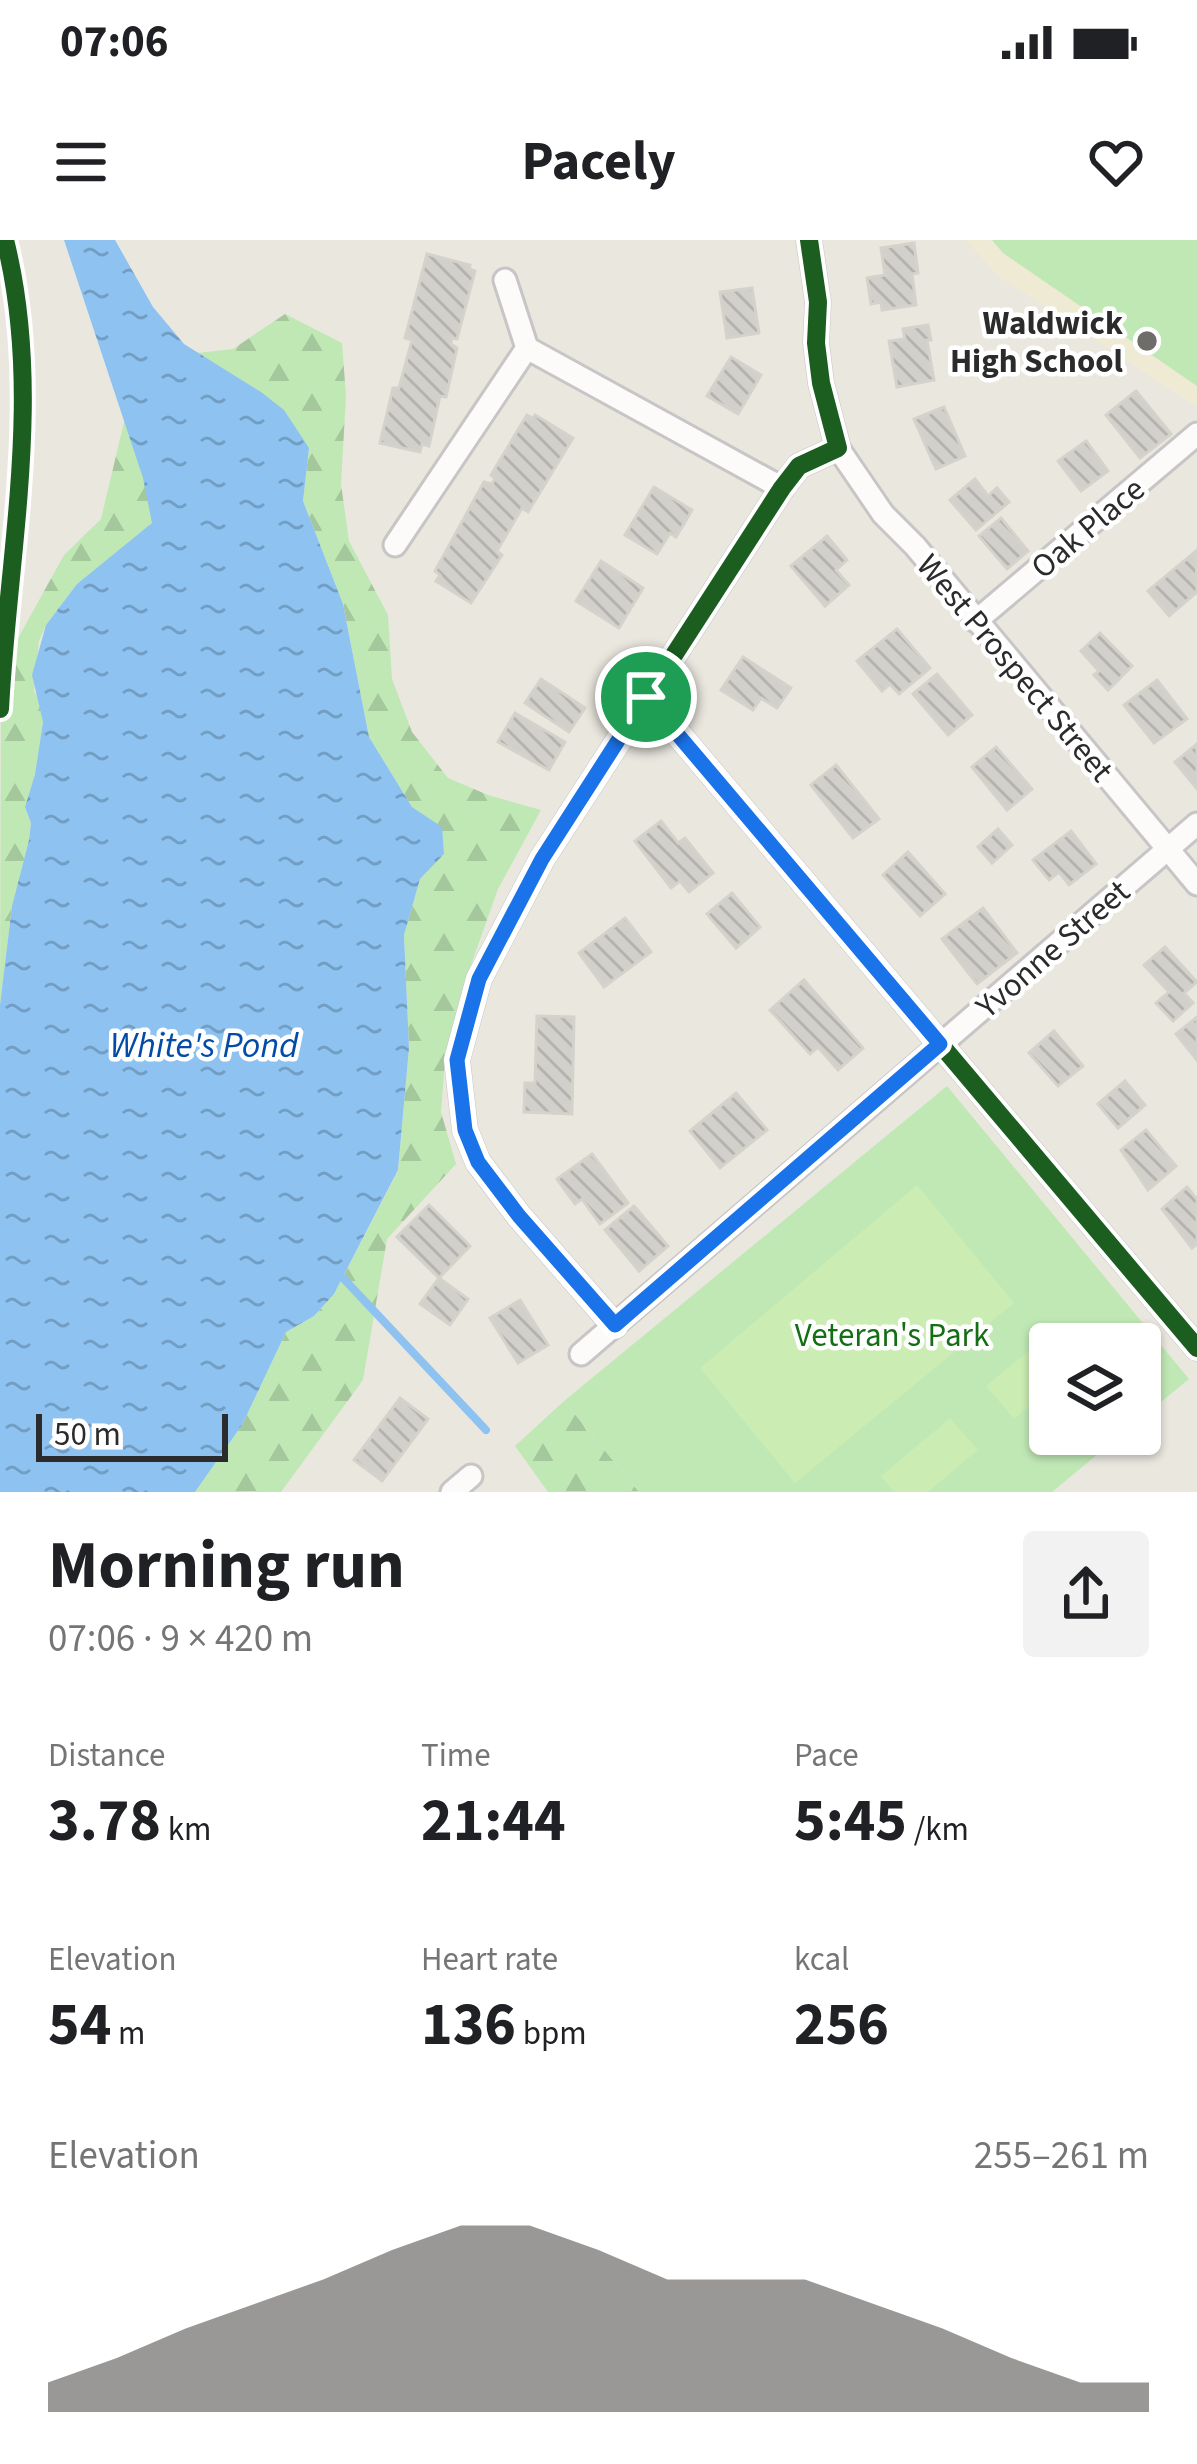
<!DOCTYPE html>
<meta charset="utf-8">
<style>
body{margin:0;font-family:"Source Sans 3",sans-serif;background:#f2f2f2;color:#202124;height:100vh;display:flex;flex-direction:column;font-size:45px;white-space:nowrap}
*{box-sizing:border-box;margin:0}
p{font-size:39px;color:#757577}
.icon{flex:none;width:66px;height:66px;fill:none;stroke:currentColor;stroke-width:2;stroke-linecap:round;stroke-linejoin:round}
.map{position:relative;height:1252px;overflow:hidden}
.side{display:flex;flex-direction:column;background:#fff;flex:1}
.side>*{flex:none}
.buttons{position:absolute;left:1029px;top:1083px;display:grid;gap:24px}
.buttons a{display:grid;place-items:center;width:132px;height:132px;border-radius:12px;background:#fff;box-shadow:0 3px 9px #0004;font-size:60px}
.scale{position:absolute;left:36px;bottom:30px;width:192px;box-sizing:border-box;padding-left:12px;border:6px solid #2b2b2b;border-top:0;font-size:33px;line-height:42px;white-space:nowrap;color:#2b2b2b;-webkit-text-stroke:9px #fff;paint-order:stroke}
.pin{position:absolute;display:grid;place-items:center;width:102px;height:102px;color:#fff;margin:-51px;border:6px solid #fff;border-radius:50%;box-shadow:0 3px 12px #0007}
.round{display:grid;place-items:center;flex:none;width:126px;height:126px;border-radius:12px;background:#f2f2f2}
.overview{display:flex;align-items:center;justify-content:space-between;height:204px;padding:0 48px}
h1{font-size:66px;font-weight:700;line-height:90px}
.metrics{display:grid;grid-template-columns:repeat(3,1fr);gap:18px;height:204px;padding:12px 48px}
.metrics div{display:grid;align-content:center}
.metrics b{font-size:60px;font-weight:700}
.metrics small{font-size:33px;font-weight:400}
.metrics p{font-size:33px}
.chart{height:336px;padding:24px 48px}
.chart p{display:flex;justify-content:space-between}
.chart svg{width:100%;height:216px;margin-top:12px;fill:#6e6d6a;opacity:.7}
.status{display:flex;justify-content:space-between;align-items:center;height:84px;padding:0 60px;background:#fff;direction:ltr}
.status svg{height:33px;fill:currentColor}
header{display:flex;justify-content:space-between;align-items:center;height:156px;padding:0 48px;background:#fff;font-size:54px;font-weight:700}
.map>svg:first-child{display:block}
.education{fill:#eeead3}
.forest{fill:url(#forest-firs)}
.park{fill:#c0e8b5}
.pitch{fill:#cbecb2}
.water{fill:url(#water-ripples)}
.lines{fill:none;stroke-linecap:round;stroke-linejoin:round}
.stream{stroke:#8dc2f1;stroke-width:8}
.building{fill:url(#building-back-hatch);stroke:#d5d2cb;stroke-width:3}
.minor-casing{stroke:#c7c5c5;stroke-width:27}
.minor{stroke:#fcfbfa;stroke-width:21}
.cycleway-casing{stroke:#fff;stroke-width:26}
.cycleway{stroke:#1b5e20;stroke-width:18}
.route-casing{stroke:#fff;stroke-width:24}
.route{stroke:#1a73e8;stroke-width:15}
.poi-dot{fill:#6e6d6a;stroke:#fff;stroke-width:4.5}
.labels{text-anchor:middle;stroke-width:9;stroke-linejoin:round;paint-order:stroke}
.poi-label{font-size:33px;font-weight:bold;fill:#2b2b2b;stroke:#fff;text-anchor:end}
.street-label{font-size:33px;fill:#2b2b2b;stroke:#fff}
.park-label{font-size:33px;fill:#146e14;stroke:#fff}
.water-label{font-size:36px;font-style:italic;fill:#024ba7;stroke:#fff}
</style>
<div class="status"><b>07:06</b><svg viewBox="0 0 49 12"><path d="M0 12V9h3v3zM5 12V6h3v6zM10 12V3h3v9zM15 12V0h3v12zM26 1h20v11H26zM47 4h2v5h-2z"/></svg></div>
<header><svg class="icon" aria-label="menu" viewBox="0 0 24 24"><path d="M4 6h16M4 12h16M4 18h16"/></svg>Pacely<svg class="icon" aria-label="heart" viewBox="0 0 24 24"><path d="M12 20l-8-8c-3-5 5-10 8-4 3-6 11-1 8 4z"/></svg></header>
<div class="map">
<svg width="1197" height="1252" viewBox="0 0 1197 1252">
<defs>
<pattern id="forest-firs" width="22" height="20" patternUnits="userSpaceOnUse" patternTransform="scale(3)"><rect width="22" height="20" fill="#c0e8b5"/><path d="M5 1l3.5 6h-7zM16 11l3.5 6h-7z" fill="#a5c79c"/></pattern>
<pattern id="water-ripples" width="26" height="14" patternUnits="userSpaceOnUse" patternTransform="scale(3)"><rect width="26" height="14" fill="#8dc2f1"/><path d="M2 4q2-2 4 0t4 0M15 11q2-2 4 0t4 0" fill="none" stroke="#739ec3"/></pattern>
<pattern id="building-back-hatch" width="6" height="6" patternUnits="userSpaceOnUse" patternTransform="scale(3)"><rect width="6" height="6" fill="#d2d0cb"/><path d="M-1 5l2 2M0 0l6 6M5-1l2 2" fill="none" stroke="#b4b3ae"/></pattern>
</defs>
<rect width="100%" height="100%" fill="#eae7df"/>
<path class="education" d="M966 0H1197V167L998 36Z"/>
<g class="forest">
<path d="M285 74 342 103 346 156 341 244 349 301 388 375 392 439 412 492 448 538 488 555 541 570 498 649 467 736 445 821 441 872 456 924 387 999 363 1140 281 1252H195L242 1185 286 1092 314 1076 334 1054 398 931 409 808 404 695 420 639 444 614 441 587 412 567 369 497 343 364 303 261 309 208 152 284 77 344 46 385 39 401 34 451 42 465 43 482 35 534 25 567 31 583 29 600 12 666 0 765 1 429 64 315 101 279 125 178 197 113 233 109Z"/>
<path d="M564 1161 639 1252H548L515 1206Z"/>
</g>
<g class="park">
<path d="M992 0H1197V146L1003 13Z"/>
<path d="M947 846 1189 1139 1140 1179V1104H1050V1194H1122L1052 1252H639L564 1161Z"/>
</g>
<g class="pitch">
<path d="M917 945 1014 1063 795 1243 700 1128Z"/>
<path d="M1056 1088 1069 1104H1050V1148L1014 1179 986 1146Z"/>
<path d="M950 1178 978 1210 928 1252H894L881 1236Z"/>
</g>
<path class="water" d="M64 0H115L153 67 184 104 261 152 284 170 309 208 303 261 343 364 369 497 412 567 442 587 444 614 420 639 404 695 409 808 398 930 334 1054 314 1076 286 1092 242 1185 195 1252H0V765L12 666 29 600 31 583 25 567 35 534 43 482 32 435 46 385 77 344 152 283 143 238Z"/>
<g class="lines">
<path class="stream" d="M343 1038 486 1190"/>
</g>
<g class="building">
<path d="M914 3 918 33 912 34 916 65 882 70 881 62 871 64 867 38 885 35 881 8Z"/>
<path d="M427 14 470 25 469 29 475 31 457 99 452 98 451 104 457 108 446 157 440 156 429 206 422 204 420 212 380 203 393 148H399L412 100 405 98Z"/>
<path d="M752 48 759 93 727 98 720 52Z"/>
<path d="M928 85 931 100H927L934 140 897 147 889 101 905 99 903 89Z"/>
<path d="M731 117 761 135 738 174 707 156Z"/>
<path d="M1136 151 1171 194 1140 218 1106 175Z"/>
<path d="M944 167 965 216 936 229 914 179Z"/>
<path d="M527 175 533 178 535 175 573 198 528 272 522 268 497 311 502 315 471 363 436 341 440 335 435 331 484 242 492 244 495 238 491 235Z"/>
<path d="M1086 201 1108 231 1081 251 1058 221Z"/>
<path d="M975 239 988 256 997 248 1009 262 976 290 950 260Z"/>
<path d="M654 247 692 270 676 297 670 293 657 314 625 295Z"/>
<path d="M1001 278 1028 311 1007 329 979 296Z"/>
<path d="M827 296 847 320 836 330 849 345 825 366 791 326Z"/>
<path d="M1196 311 1197 352 1169 376 1148 351Z"/>
<path d="M601 321 643 348 619 388 576 361Z"/>
<path d="M897 389 930 428 899 454 890 444 882 451 857 421Z"/>
<path d="M1100 393 1132 426 1108 450 1094 435 1099 431 1081 411Z"/>
<path d="M743 417 791 448 777 468 761 458 753 470 721 450Z"/>
<path d="M937 434 972 475 948 495 913 454Z"/>
<path d="M541 439 585 468 569 492 525 463Z"/>
<path d="M1157 440 1187 479 1154 503 1124 465Z"/>
<path d="M515 473 565 502 549 530 498 502Z"/>
<path d="M1197 504V549L1175 522Z"/>
<path d="M996 507 1032 549 1007 570 972 527Z"/>
<path d="M836 525 879 579 853 598 811 545Z"/>
<path d="M661 581 678 603 685 598 713 633 689 652 680 641 671 648 635 601Z"/>
<path d="M998 589 1012 605 992 623 978 607Z"/>
<path d="M1071 591 1096 624 1069 645 1059 632 1049 640 1033 620Z"/>
<path d="M908 612 945 654 920 676 883 635Z"/>
<path d="M732 653 760 687 736 708 707 674Z"/>
<path d="M983 668 1017 713 977 744 942 699Z"/>
<path d="M625 678 651 712 604 747 579 713Z"/>
<path d="M1165 707 1197 742 1184 753 1193 763 1173 781 1156 763 1169 752 1144 725Z"/>
<path d="M804 740 863 808 838 830 818 807 810 814 770 770Z"/>
<path d="M537 776 574 777 572 874 524 872 525 843H535Z"/>
<path d="M1197 777V820L1176 794Z"/>
<path d="M1054 791 1083 826 1058 846 1029 813Z"/>
<path d="M1125 841 1145 865 1118 888 1098 864Z"/>
<path d="M736 853 767 890 720 928 690 891Z"/>
<path d="M1146 890 1176 926 1148 950 1121 910Z"/>
<path d="M592 914 628 963 600 984 582 959 575 964 557 939Z"/>
<path d="M1187 947 1197 959V1004L1192 1008 1162 969Z"/>
<path d="M429 965 470 1006 439 1038 397 997Z"/>
<path d="M634 966 668 1006 639 1031 605 990Z"/>
<path d="M439 1038 468 1059 450 1085 420 1064Z"/>
<path d="M520 1060 548 1105 518 1123 490 1078Z"/>
<path d="M400 1158 428 1179 382 1241 354 1220Z"/>
</g>
<g class="lines">
<g class="minor-casing">
<g id="minor">
<path d="M505 40 527 108"/>
<path d="M838 208 883 274 915 306 1197 644"/>
<path d="M395 305 527 108 782 248"/>
<path d="M976 381 1197 194"/>
<path d="M647 457 1197 1108"/>
<path d="M615 1086 519 976 478 922 465 890 457 820 479 739 542 619 782 248 799 226 838 208 821 143 816 103 818 62 809 0"/>
<path d="M581 1114 1197 584"/>
<path d="M452 1252 471 1236"/>
</g>
</g>
<use href="#minor" class="minor"/>
<g class="cycleway-casing">
<g id="cycleway">
<path d="M647 457 1197 1108"/>
<path d="M0 469C8 312 44 155 5 0"/>
<path d="M615 1086 519 976 478 922 465 890 457 820 479 739 542 619 782 248 799 226 838 208 821 143 816 103 818 62 809 0"/>
</g>
</g>
<use href="#cycleway" class="cycleway"/>
</g>
<g class="lines">
<g class="route-casing">
<path id="route" d="M646 457 940 804 615 1085 519 976 478 922 465 890 457 820 479 739 542 619Z"/>
</g>
<use href="#route" class="route"/>
</g>
<circle class="poi-dot" cx="1147" cy="101" r="12"/>
<g class="labels">
<g class="poi-label">
<text x="1123" y="94">Waldwick<tspan x="1123" dy="38">High School</tspan></text>
</g>
<g class="street-label">
<text transform="translate(1087 287) rotate(-40)" y="12">Oak Place</text>
<text transform="translate(1016 427) rotate(50)" y="12">West Prospect Street</text>
<text transform="translate(1052 708) rotate(-41)" y="12">Yvonne Street</text>
</g>
<g class="park-label">
<text x="892" y="1106">Veteran's Park</text>
</g>
<g class="water-label">
<text x="204" y="817">White's Pond</text>
</g>
</g>
</svg>
<div class="buttons">
<a><svg class="icon" aria-label="layers" viewBox="0 0 24 24"><path d="M12 4l9 5-9 5-9-5zM3 14l9 5 9-5"/></svg></a>
</div>
<div class="scale">50 m</div>
<div class="pin" style="left:646px;top:457px;background:#1e9e55"><svg class="icon" aria-label="arrive" viewBox="0 0 24 24"><path d="M6 21V4h12l-3 4 3 4H6"/></svg></div>
</div>
<section class="side">
<div class="overview"><div><h1>Morning run</h1><p>07:06 · 9 × 420 m</p></div><a class="round"><svg class="icon" aria-label="share" viewBox="0 0 24 24"><path d="M12 15V3M7 8l5-5 5 5M5 13v7h14v-7"/></svg></a></div>
<div class="metrics">
<div><p>Distance</p><b>3.78<small> km</small></b></div>
<div><p>Time</p><b>21:44</b></div>
<div><p>Pace</p><b>5:45<small> /km</small></b></div>
</div>
<div class="metrics">
<div><p>Elevation</p><b>54<small> m</small></b></div>
<div><p>Heart rate</p><b>136<small> bpm</small></b></div>
<div><p>kcal</p><b>256</b></div>
</div>
<div class="chart"><p><span>Elevation</span>255–261 m</p>
<svg viewBox="0 0 160 44" preserveAspectRatio="none"><path d="M0 44V38L10 33L20 27L30 22L40 17L50 11L60 6L70 6L80 11L90 17L100 17L110 17L120 22L130 27L140 33L150 38L160 38V44z"/></svg>
</div>
</section>
